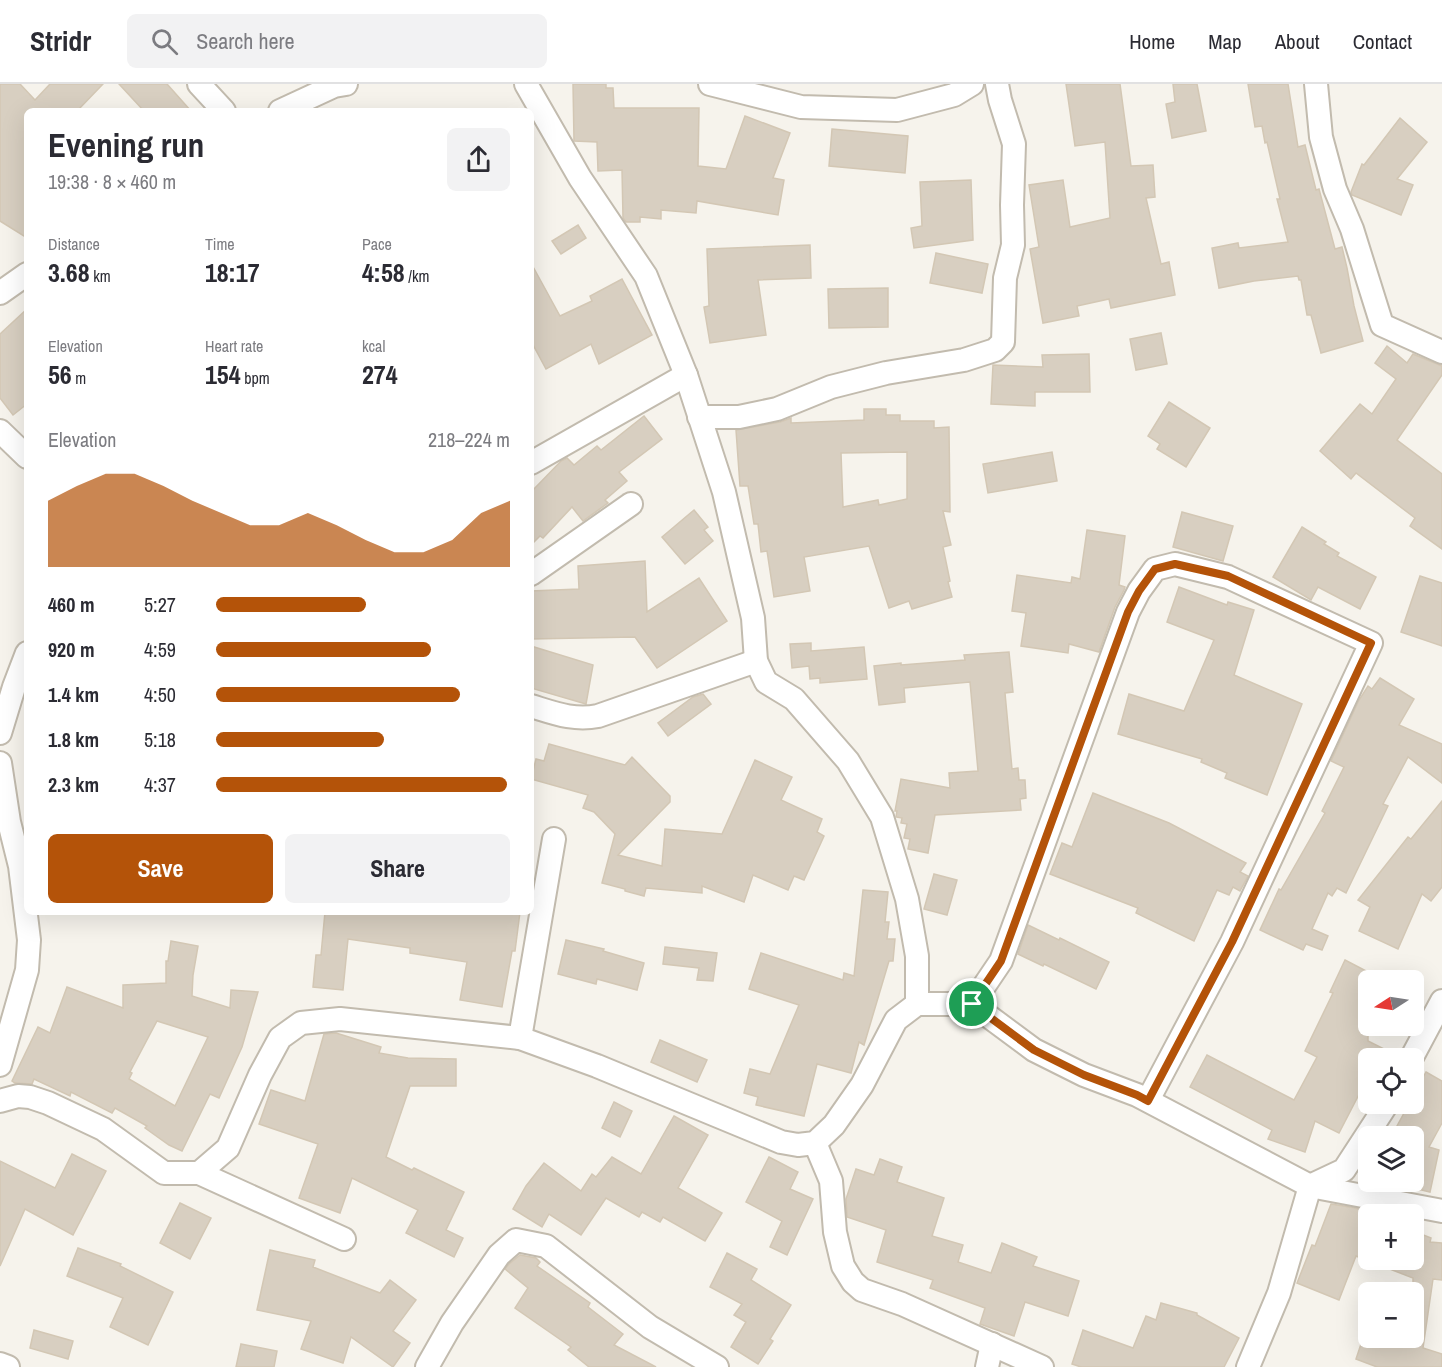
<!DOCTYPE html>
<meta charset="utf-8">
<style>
body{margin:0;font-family:"Archivo Narrow",sans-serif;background:#f2f2f3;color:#2b2b33;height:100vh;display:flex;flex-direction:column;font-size:22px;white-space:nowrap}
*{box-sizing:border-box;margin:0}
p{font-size:20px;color:#7c7c81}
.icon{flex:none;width:33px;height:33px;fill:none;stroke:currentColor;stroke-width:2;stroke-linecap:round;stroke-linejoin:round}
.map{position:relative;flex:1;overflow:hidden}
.side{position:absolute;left:24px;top:24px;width:510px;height:807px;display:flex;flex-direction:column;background:#fff;border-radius:9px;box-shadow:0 6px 24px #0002}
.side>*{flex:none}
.needle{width:39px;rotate:258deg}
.controls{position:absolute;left:1358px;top:886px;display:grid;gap:12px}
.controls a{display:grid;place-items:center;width:66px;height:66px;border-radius:9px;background:#fff;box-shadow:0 6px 24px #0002;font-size:30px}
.pin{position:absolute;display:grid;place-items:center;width:51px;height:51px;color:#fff;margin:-26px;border:3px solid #fff;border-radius:50%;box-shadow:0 2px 6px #0007}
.round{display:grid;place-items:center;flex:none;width:63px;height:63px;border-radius:9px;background:#f2f2f3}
.overview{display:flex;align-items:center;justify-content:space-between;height:102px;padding:0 24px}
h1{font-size:33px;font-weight:700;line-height:45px}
.metrics{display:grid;grid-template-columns:repeat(3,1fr);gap:9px;height:102px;padding:6px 24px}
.metrics div{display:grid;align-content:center}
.metrics b{font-size:26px;font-weight:700}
.metrics small{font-size:16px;font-weight:400}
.metrics p{font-size:16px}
.chart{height:168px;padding:12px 24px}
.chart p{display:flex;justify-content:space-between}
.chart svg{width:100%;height:108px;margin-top:6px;fill:#b45309;opacity:.7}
.action{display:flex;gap:12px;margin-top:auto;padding:12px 24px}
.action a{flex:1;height:69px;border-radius:9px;background:#b45309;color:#fff;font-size:24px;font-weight:700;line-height:69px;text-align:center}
.action a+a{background:#f2f2f3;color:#2b2b33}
ul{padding:0 24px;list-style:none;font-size:20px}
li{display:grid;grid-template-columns:96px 72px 1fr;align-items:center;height:45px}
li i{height:15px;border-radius:8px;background:#b45309}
header{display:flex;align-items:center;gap:36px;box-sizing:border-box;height:84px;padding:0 30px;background:#fff;border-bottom:2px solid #e1e1e2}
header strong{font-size:28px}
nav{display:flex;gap:33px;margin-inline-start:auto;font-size:21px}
.search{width:420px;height:54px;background:#f2f2f3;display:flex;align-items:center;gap:15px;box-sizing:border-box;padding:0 21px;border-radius:9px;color:#7c7c81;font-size:22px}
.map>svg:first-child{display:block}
.building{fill:#d8cfc1;stroke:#d3c7b4;stroke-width:1.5;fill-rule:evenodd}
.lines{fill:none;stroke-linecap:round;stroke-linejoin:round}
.minor-casing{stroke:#c2bbae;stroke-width:26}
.minor{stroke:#fff;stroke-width:22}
.route-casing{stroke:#fff;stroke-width:12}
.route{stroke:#b45309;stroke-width:8}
</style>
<header>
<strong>Stridr</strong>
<div class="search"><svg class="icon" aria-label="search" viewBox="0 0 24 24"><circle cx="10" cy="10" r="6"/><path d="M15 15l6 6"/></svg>Search here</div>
<nav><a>Home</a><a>Map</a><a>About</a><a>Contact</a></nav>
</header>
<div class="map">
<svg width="1442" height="1283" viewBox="0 0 1442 1283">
<rect width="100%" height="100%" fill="#f6f3ec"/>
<g class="building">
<path d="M0 0H20L35 16 50 0H103L77 27H27V154L0 137Z"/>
<path d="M119 0H167L191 27H144Z"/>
<path d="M573 0H606V4H613L614 24H699L698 82 726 85 745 32 790 49 773 94 784 96 778 131 697 117 696 129 661 126V135L640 133V138H626L623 134 622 86 598 87 597 58 574 57Z"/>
<path d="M1066 0H1120L1131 82 1153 81 1155 113 1146 114 1161 180 1169 178 1175 211 1111 224 1109 215 1077 222 1079 232 1043 239 1030 165 1039 163 1029 101 1063 96 1070 143 1110 134 1105 58 1075 62Z"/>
<path d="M1173 0H1197L1206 47 1172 54 1166 20 1175 18Z"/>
<path d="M1248 0H1288L1298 63 1305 61 1316 106 1319 105 1335 165 1342 163 1347 184 1354 222 1363 257 1321 269 1311 231H1307L1301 196H1299L1298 192 1254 197 1219 204 1212 164 1238 159 1239 164 1288 158 1277 115H1280L1267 58 1265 59 1262 42 1255 43Z"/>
<path d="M1400 34 1427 58 1397 95 1413 101 1401 131 1352 111 1351 108 1362 80 1364 81Z"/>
<path d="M832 45 908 52 905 89 829 82Z"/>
<path d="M971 96 973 156 914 164 911 144 922 142 920 98Z"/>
<path d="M578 141 586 154 561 170 552 157Z"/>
<path d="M810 161 811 194 758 196 766 251 710 259 704 223 709 222 707 165Z"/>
<path d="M936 169 988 180 982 209 930 199Z"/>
<path d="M531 179 560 232 592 217 590 212 622 195 652 251 599 280 591 260 546 285 531 257Z"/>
<path d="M888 204V243L829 244 828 205Z"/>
<path d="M27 225V320L13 331 0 314V250Z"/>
<path d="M1161 249 1167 280 1136 286 1130 255Z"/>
<path d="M1387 262 1407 279 1413 270 1442 282V291L1397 356 1442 390V465L1410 442 1415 434 1356 389 1351 395 1320 367 1360 320 1372 330 1396 295 1375 279Z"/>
<path d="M1089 270 1090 308H1035V322L991 320 993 281 1043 283 1042 271Z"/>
<path d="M1169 318 1210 344 1186 383 1157 365 1160 360 1148 352Z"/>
<path d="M864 325H886V331H900V337H934V344L949 343 950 428 943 427 951 461 943 463 950 497 948 498 952 513 912 525 909 517 889 524 869 462 804 473 810 507 774 513 767 467 761 468 758 440H754L748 402H740L736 346 780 338 791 334V339L864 336ZM907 368V415L879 421 878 416 843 423 841 369Z"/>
<path d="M644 332 662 355 619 388 627 397 605 416 608 419 583 437 572 423 543 454 540 452 531 461V408L561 377 567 374 574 381 597 362 601 366Z"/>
<path d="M1052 368 1057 397 988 409 983 380Z"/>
<path d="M694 426 708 443 704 446 713 457 685 480 662 453Z"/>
<path d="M1182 428 1233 442 1223 477 1173 463Z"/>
<path d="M1302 443 1326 458 1324 460 1339 469 1337 472 1376 493 1360 525 1318 503 1311 516 1273 493Z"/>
<path d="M1087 446 1125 452 1119 501 1125 503 1124 506 1115 523 1099 568 1069 560 1068 569 1021 562 1026 529 1012 527 1017 491 1071 499 1072 493 1080 495Z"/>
<path d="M645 477 647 528 699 494 727 537 657 584 635 553 531 555V507L579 505 578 482Z"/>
<path d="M1420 492 1442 499V562L1401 548Z"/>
<path d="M1179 503 1227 521 1228 518 1254 526 1234 591 1302 620 1267 711 1225 694 1227 689 1201 678 1202 675 1118 650 1129 610 1184 627 1214 556 1167 538Z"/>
<path d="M811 559V567L864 563 867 595 820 599V594L810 595 809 582 792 584 790 560Z"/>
<path d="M531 562 593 581 586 620 531 604Z"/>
<path d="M1009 568 1013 608 1005 609 1012 685 1018 684 1019 696H1025L1026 714 1020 715 1021 726 935 731 928 769 908 765 910 755 904 754 907 740 901 739 902 734 896 733 897 727H895L901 695 950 704 949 689 978 687 970 598 904 604 905 618 879 621 874 582 901 579V581L965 576 964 571Z"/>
<path d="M1380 594 1414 615 1399 641 1442 660V699L1408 673 1383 720 1388 722 1346 809 1337 804 1332 812 1328 809 1312 845 1328 852 1322 866 1306 860 1303 866 1260 846 1279 805 1281 806 1325 729 1322 727 1344 683 1331 677 1359 616 1368 602 1372 605Z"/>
<path d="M703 610 711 620 668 652 658 639 693 613Z"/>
<path d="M549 660 625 681 632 673 670 712V718L618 771 662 782 665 745 722 750 755 676 792 693 781 716 822 735 817 748 824 752 804 796 794 792 788 806 753 791 744 818 702 802V809L646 804 644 812 625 807V805L602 799 615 750 594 728 583 724 588 711 531 695 536 675 544 677Z"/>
<path d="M1093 709 1169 739 1246 779 1240 788 1248 792 1240 807 1233 803 1229 811 1217 806 1194 857 1136 829 1138 824 1050 790 1062 759 1072 763Z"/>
<path d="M1442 717V803L1431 817 1422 810 1398 865 1359 847 1370 823 1358 816 1408 753 1411 755Z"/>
<path d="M934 790 957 796 947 831 924 825Z"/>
<path d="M863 806 888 808 885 838H889L887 855H895L893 877H889L864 961 859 958 851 989 817 980 804 1032 756 1021 758 1013 744 1009 750 985 770 990 799 921 749 905 761 869 843 896 844 889 854 892Z"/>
<path d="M325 828H520L515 867H512L502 923 460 916 467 878 410 869V864L348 855 343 906 313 903 316 871H321Z"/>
<path d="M1028 841 1059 856 1060 854 1109 878 1096 905 1044 880 1043 882 1018 870Z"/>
<path d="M566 856 604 865 603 867 644 879 637 906 597 895 596 900 558 890Z"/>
<path d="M171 857 198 862 193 891 192 912 230 924 231 906 258 908 242 963 219 1014 210 1010 182 1067 169 1061 145 1044 147 1042 115 1024 112 1029 71 1008 70 1012 34 995 32 1000 15 999 12 997 38 943 50 949 67 903 123 924V901L166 899V877H168ZM157 937 208 953 175 1022 129 995 132 989 130 988Z"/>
<path d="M665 863 717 869 713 897 697 896 699 884 663 880Z"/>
<path d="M1345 876 1368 888V957L1398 972V975H1368V993L1339 1049 1315 1037 1305 1068 1268 1055 1272 1046 1190 1003 1207 971 1294 1016 1317 973 1305 967 1333 909 1330 908Z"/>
<path d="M336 949 381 963 379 969 408 974 456 975V1002H410L386 1073 412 1086 414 1084 464 1108 446 1146 463 1154 454 1173 406 1149 418 1126 352 1094 340 1129 299 1114 318 1060 259 1040 271 1006 305 1017 324 950Z"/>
<path d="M660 956 707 976 697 998 651 978Z"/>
<path d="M1426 988 1442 997V1039L1429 1063 1439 1066 1430 1108 1413 1104V1053H1391L1409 1020H1413V1012Z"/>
<path d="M614 1018 632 1027 620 1053 602 1044Z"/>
<path d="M674 1032 708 1051 678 1104 722 1129 705 1157 663 1133 660 1138 642 1128 639 1133 606 1114 581 1151 549 1130 542 1143 513 1125 526 1102 544 1079 581 1107 592 1090 596 1093 612 1073 641 1090Z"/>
<path d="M72 1070 106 1087 73 1151 25 1125 0 1182V1077L55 1104Z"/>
<path d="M769 1073 798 1088 790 1105 813 1115 787 1171 770 1163 782 1137 746 1118Z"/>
<path d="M880 1075 902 1083 897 1098 944 1114 932 1152 963 1161 958 1178 991 1189 1002 1159 1037 1173 1033 1182 1079 1197 1068 1232 1025 1218 1014 1252 980 1240 985 1224 930 1204 933 1196 877 1178 886 1146 847 1133 846 1115 856 1085 874 1091Z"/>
<path d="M180 1119 211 1134 190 1175 160 1159Z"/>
<path d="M1331 1120 1356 1124 1368 1129V1177L1356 1172 1339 1216 1297 1199 1312 1161 1315 1162Z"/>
<path d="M1413 1147 1431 1154 1430 1158 1442 1159V1196L1433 1195 1423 1264 1442 1270V1283H1377L1356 1275 1363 1254H1413V1194L1369 1177V1176H1413Z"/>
<path d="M78 1164 121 1180 120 1182 173 1208 148 1261 110 1243 123 1214 67 1192Z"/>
<path d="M270 1166 315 1176 313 1183 380 1209 390 1196 416 1216 393 1247 410 1259 393 1283 351 1253 343 1279 301 1265 311 1237 257 1226Z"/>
<path d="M727 1169 757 1185 751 1196 791 1221 770 1255 773 1257 758 1280 731 1263 746 1238 734 1231 742 1220 710 1203Z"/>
<path d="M520 1171 536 1174 540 1178 537 1182 590 1219 588 1223 623 1250 614 1261 656 1283H589L568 1266 571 1263 515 1224 528 1204 505 1185 509 1180Z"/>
<path d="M1161 1219 1197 1229V1231L1239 1254 1224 1283H1081L1072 1280 1083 1246 1133 1264 1146 1232 1156 1236Z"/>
<path d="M34 1246 73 1257 68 1275 30 1264Z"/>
<path d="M241 1260 277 1267 274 1283H236Z"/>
</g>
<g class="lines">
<g class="minor-casing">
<g id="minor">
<path d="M199 0 224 27"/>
<path d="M526 0 580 94 646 192 686 291 724 408 753 534 756 577 766 598 794 615 848 677 882 733 907 815 917 872V920"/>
<path d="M710 0 801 23 897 26 954 11 972 0"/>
<path d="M1316 0 1321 53 1335 105 1352 145 1382 241 1442 268"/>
<path d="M280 27 334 2 346 0"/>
<path d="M0 209 27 190"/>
<path d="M699 333H739L777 325 831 303 886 289 964 276 995 266 1003 258 1005 194 1013 161 1012 121 1014 60 1000 16 997 0"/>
<path d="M0 347 27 373"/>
<path d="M531 379 686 291"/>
<path d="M531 490 631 420"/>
<path d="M531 622C554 629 574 637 598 632L756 577"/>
<path d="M0 649 14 603 27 569"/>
<path d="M0 679 9 738 20 782 29 856 27 886 0 981"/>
<path d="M972 920 1034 966 1084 991 1137 1011 1310 1102 1442 1127"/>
<path d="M520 954 554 755"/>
<path d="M1411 975 1442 917"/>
<path d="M0 1017 18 1012 30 1013 48 1019 103 1045 164 1089H199L228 1064 260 991 280 954 301 939 340 935 520 954 597 982 781 1058 798 1061 815 1059 834 1041 862 1001 896 936 917 920H972L1001 877 1128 528 1139 507 1155 485 1175 480 1228 493 1371 559 1232 858 1148 1016"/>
<path d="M815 1059 831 1097 835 1148 843 1182 853 1198 862 1206 902 1220 1042 1283"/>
<path d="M199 1089 344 1155"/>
<path d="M0 1280 8 1283"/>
<path d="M427 1283 452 1239 499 1171 516 1156 546 1162 650 1243 717 1283"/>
<path d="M987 1283 992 1260"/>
<path d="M1248 1283 1279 1209 1310 1102 1344 1086 1387 1020"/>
</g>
</g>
<use href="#minor" class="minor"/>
</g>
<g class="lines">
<g class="route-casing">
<path id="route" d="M1175 480 1228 492 1371 559 1232 858 1148 1017 1137 1011 1084 991 1034 966 972 920 1001 877 1128 528 1139 507 1155 485Z"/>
</g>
<use href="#route" class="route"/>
</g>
</svg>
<div class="controls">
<a><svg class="needle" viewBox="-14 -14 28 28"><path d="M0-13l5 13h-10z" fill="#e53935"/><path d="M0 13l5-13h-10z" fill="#7c7c81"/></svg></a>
<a><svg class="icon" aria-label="locate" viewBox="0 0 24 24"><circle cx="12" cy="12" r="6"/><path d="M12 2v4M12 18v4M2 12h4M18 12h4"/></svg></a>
<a><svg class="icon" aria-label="layers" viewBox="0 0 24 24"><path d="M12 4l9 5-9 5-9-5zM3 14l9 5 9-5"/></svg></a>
<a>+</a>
<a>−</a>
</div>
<div class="pin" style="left:972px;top:920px;background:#1e9e55"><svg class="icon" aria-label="arrive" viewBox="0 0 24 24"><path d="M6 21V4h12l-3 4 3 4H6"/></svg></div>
<section class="side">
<div class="overview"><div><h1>Evening run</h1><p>19:38 · 8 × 460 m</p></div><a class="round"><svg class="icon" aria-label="share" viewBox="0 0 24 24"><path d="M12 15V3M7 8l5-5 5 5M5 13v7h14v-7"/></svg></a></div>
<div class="metrics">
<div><p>Distance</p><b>3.68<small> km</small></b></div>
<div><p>Time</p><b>18:17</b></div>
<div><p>Pace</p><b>4:58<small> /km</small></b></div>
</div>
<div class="metrics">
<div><p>Elevation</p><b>56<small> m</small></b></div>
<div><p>Heart rate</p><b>154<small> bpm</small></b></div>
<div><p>kcal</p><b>274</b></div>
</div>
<div class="chart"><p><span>Elevation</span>218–224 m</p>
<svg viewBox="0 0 160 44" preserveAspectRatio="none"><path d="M0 44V17L10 11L20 6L30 6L40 11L50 17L60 22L70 27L80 27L90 22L100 27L110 33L120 38L130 38L140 33L150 22L160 17V44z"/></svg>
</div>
<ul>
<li><b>460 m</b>5:27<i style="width:51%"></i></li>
<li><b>920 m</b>4:59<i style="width:73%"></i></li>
<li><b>1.4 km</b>4:50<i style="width:83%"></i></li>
<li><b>1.8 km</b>5:18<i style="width:57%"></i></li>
<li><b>2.3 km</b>4:37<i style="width:99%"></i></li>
</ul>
<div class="action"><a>Save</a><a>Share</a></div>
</section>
</div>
